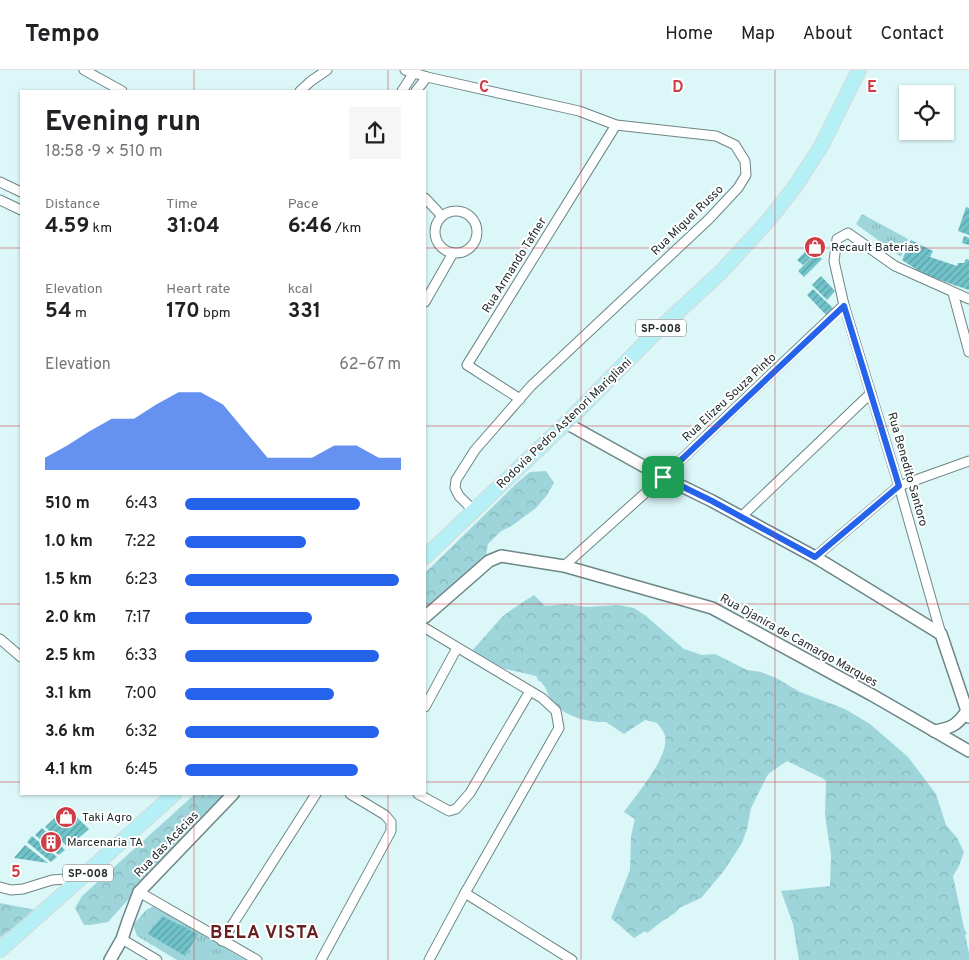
<!DOCTYPE html>
<meta charset="utf-8">
<style>
body{margin:0;font-family:Overpass,sans-serif;background:#f6f6f6;color:#202124;height:100vh;display:flex;flex-direction:column;font-size:19px;white-space:nowrap}
*{box-sizing:border-box;margin:0}
p{font-size:16px;color:#757577}
.icon{flex:none;width:28px;height:28px;fill:none;stroke:currentColor;stroke-width:2;stroke-linecap:round;stroke-linejoin:round}
.map{position:relative;flex:1;overflow:hidden}
.drawer{position:absolute;left:20px;top:20px;width:406px;height:705px;display:flex;flex-direction:column;background:#fff;border-radius:0px;box-shadow:0 1px 4px #0004}
.drawer>*{flex:none}
.fabs{position:absolute;left:899px;top:15px;display:grid;gap:10px}
.fabs a{display:grid;place-items:center;width:55px;height:55px;border-radius:0px;background:#fff;box-shadow:0 1px 4px #0004;font-size:25px}
.pin{position:absolute;display:grid;place-items:center;width:42px;height:42px;color:#fff;margin:-21px;border-radius:10px;box-shadow:0 2px 8px #0006}
.round{display:grid;place-items:center;flex:none;width:52px;height:52px;border-radius:0px;background:#f6f6f6}
.head{display:flex;align-items:center;justify-content:space-between;height:85px;padding:0 25px}
h1{font-size:28px;font-weight:700;line-height:38px}
.figures{display:grid;grid-template-columns:repeat(3,1fr);gap:8px;height:85px;padding:5px 25px}
.figures div{display:grid;align-content:center}
.figures b{font-size:21px;font-weight:700}
.figures small{font-size:14px;font-weight:400}
.figures p{font-size:14px}
.chart{height:140px;padding:10px 25px}
.chart p{display:flex;justify-content:space-between}
.chart svg{width:100%;height:90px;margin-top:5px;fill:#2563eb;opacity:.7}
ul{padding:0 25px;list-style:none;font-size:16px}
li{display:grid;grid-template-columns:80px 60px 1fr;align-items:center;height:38px}
li i{height:12px;border-radius:6px;background:#2563eb}
header{display:flex;align-items:center;gap:30px;box-sizing:border-box;height:70px;padding:0 25px;background:#fff;border-bottom:1px solid #e0e0e0}
header strong{font-size:24px}
nav{display:flex;gap:28px;margin-inline-start:auto;font-size:18px}
.map>svg:first-child{display:block}
.forest{fill:url(#forest-crowns)}
.park{fill:url(#park-tufts)}
.building{fill:url(#building-hatch)}
.lines{fill:none;stroke-linecap:round;stroke-linejoin:round}
.minor-casing{stroke:#6d8586;stroke-width:11}
.tertiary-casing{stroke:#6d8586;stroke-width:14}
.primary-casing{stroke:#d7d9d9;stroke-width:16}
.minor{stroke:#fff;stroke-width:9}
.tertiary{stroke:#fff;stroke-width:11}
.primary{stroke:#b4f0f5;stroke-width:14}
.route-casing{stroke:#fff;stroke-width:10}
.route{stroke:#2563eb;stroke-width:6}
.grid{fill:none;stroke:#ce3e46;stroke-width:1;stroke-opacity:0.55}
.labels{text-anchor:middle;stroke-width:4;stroke-linejoin:round;paint-order:stroke}
.shield{fill:#fff;stroke:#656c6d;stroke-width:1}
.shield-label{font-size:11px;font-weight:bold;fill:#232d2e}
.street-label{font-size:12px;fill:#232d2e;stroke:#fff}
.poi-label{font-size:12px;fill:#232d2e;stroke:#fff;text-anchor:start}
.district-label{font-size:18px;font-weight:bold;letter-spacing:1px;fill:#672123;stroke:#fff}
.grid-label{font-size:16px;text-anchor:middle;font-weight:bold;fill:#ce3e46;stroke:#fff;stroke-width:4;stroke-linejoin:round;paint-order:stroke}
</style>
<header>
<strong>Tempo</strong>
<nav><a>Home</a><a>Map</a><a>About</a><a>Contact</a></nav>
</header>
<div class="map">
<svg width="969" height="890" viewBox="0 0 969 890">
<defs>
<pattern id="forest-crowns" width="20" height="18" patternUnits="userSpaceOnUse" patternTransform="scale(1.25)"><rect width="20" height="18" fill="#9dd5da"/><path d="M2 6a3 3 0 1 1 6 0M12 15a3 3 0 1 1 6 0" fill="none" stroke="#87b7bb"/></pattern>
<pattern id="park-tufts" width="24" height="20" patternUnits="userSpaceOnUse" patternTransform="scale(1.25)"><rect width="24" height="20" fill="#9dd5da"/><path d="M3 7l-1-3M5 7V3M7 7l1-3M15 17l-1-3M17 17v-4M19 17l1-3" fill="none" stroke="#87b7bb"/></pattern>
<pattern id="building-hatch" width="6" height="6" patternUnits="userSpaceOnUse" patternTransform="scale(1.25)"><rect width="6" height="6" fill="#71c3ca"/><path d="M-1 1l2-2M0 6l6-6M5 7l2-2" fill="none" stroke="#5c9fa4"/></pattern>
</defs>
<rect width="100%" height="100%" fill="#dcf7f8"/>
<g class="forest">
<path d="M546 401 554 413 547 425 536 438 513 455 500 462 488 474 485 491 425 547V503L519 411 530 402Z"/>
<path d="M534 525 545 536 566 534 586 537 618 535 634 538 646 546 684 579 702 585 715 584 747 600 761 602 776 608 800 622 845 639 870 654 908 687 936 724 946 755 957 768 964 782 959 796 953 806 964 858 967 864 965 865 969 883V890H799L793 854 781 821 830 816 831 785 825 745 826 711 824 709 787 691 771 702 767 706 751 738 747 759 742 773 723 802 701 828 679 838 675 843 661 852 647 863 645 861 634 868 611 848 630 800 631 766 635 749 624 742C636 725 670 686 665 666 664 661 660 657 657 653L645 650 624 664 606 652H597L580 649 564 642 551 631 545 617 541 612 537 610 538 609 536 606 502 598 471 582 503 546 514 538Z"/>
<path d="M195 724H230L153 802 108 852 90 855H84L75 838 82 826Z"/>
<path d="M0 833 36 840 0 868Z"/>
</g>
<g class="park">
<path d="M862 144 908 169 901 187 856 154Z"/>
<path d="M154 836 245 890H177L137 866 133 855 146 840Z"/>
</g>
<g class="building">
<path d="M966 137 969 138V165L958 161Z"/>
<path d="M964 166 969 168V175L962 173Z"/>
<path d="M819 168 824 174 803 195 797 190Z"/>
<path d="M911 170 933 181 930 187 957 196 958 193H964L966 189 969 190V220L922 204 926 193 922 203 902 190Z"/>
<path d="M816 183 822 189 804 207 798 201Z"/>
<path d="M821 206 835 221 827 230 812 215Z"/>
<path d="M813 219 834 239 827 246 807 225Z"/>
<path d="M66 737 89 759 68 777 45 757Z"/>
<path d="M42 758 65 780 59 785 35 765Z"/>
<path d="M32 766 57 787 51 792 27 772Z"/>
<path d="M25 775 48 793 14 788Z"/>
<path d="M162 846 198 864 185 886 148 864Z"/>
</g>
<g class="lines">
<g class="minor-casing">
<g id="minor">
<path d="M84 0 122 21"/>
<path d="M405 0 427 7 579 41 616 55 716 66 735 75 745 91 746 105 738 118 709 149 531 316 475 380 456 410 455 418 459 426 474 441"/>
<path d="M300 21 311 11 327 0"/>
<path d="M402 21 413 4"/>
<path d="M416 21 427 7"/>
<path d="M0 112 21 122"/>
<path d="M425 128 442 146"/>
<path d="M0 130 21 140"/>
<circle cx="456" cy="162" r="21"/>
<path d="M953 223 969 282"/>
<path d="M425 232 453 183"/>
<path d="M520 329 467 295 616 55"/>
<path d="M741 447 871 323"/>
<path d="M815 487 899 416 969 391"/>
<path d="M564 496 663 407 844 235"/>
<path d="M425 558 542 628 556 641 559 658 465 823 429 890"/>
<path d="M941 564 899 416 844 235 834 191 837 169 848 163 895 196 969 229"/>
<path d="M0 569 21 587"/>
<path d="M425 637 457 578"/>
<path d="M418 724 449 741 456 739 470 723 530 621"/>
<path d="M0 817 11 820 23 819 52 810 81 808"/>
<path d="M139 822 257 890"/>
<path d="M465 823 572 890"/>
<path d="M122 869 157 890"/>
<path d="M222 871 316 724"/>
<path d="M321 890 391 761V752L385 745 350 724"/>
</g>
</g>
<g class="tertiary-casing">
<g id="tertiary">
<path d="M566 353 663 407 712 431 815 487 941 564 969 647"/>
<path d="M425 547 489 491 501 486 564 496 712 538 872 625 969 681"/>
<path d="M934 661C952 658 957 655 967 641"/>
<path d="M110 890 122 869 128 851 139 822 233 724"/>
</g>
</g>
<g class="primary-casing">
<g id="primary">
<path d="M425 487 566 353 656 262 721 202 768 151 796 115 822 75 859 0"/>
<path d="M0 880 81 808 174 724"/>
</g>
</g>
<use href="#minor" class="minor"/>
<use href="#tertiary" class="tertiary"/>
<use href="#primary" class="primary"/>
</g>
<g class="lines">
<g class="route-casing">
<path id="route" d="M844 236 899 416 815 487 712 431 663 407Z"/>
</g>
<use href="#route" class="route"/>
</g>
<path class="grid" d="M194 0V21M388 0V21M581 0V890M775 0V890M0 178H21M425 178H969M0 356H21M425 356H969M0 534H21M425 534H969M0 712H21M425 712H969M194 724V890M388 724V890"/>
<defs>
<g id="shop-disc" transform="scale(1.125)"><circle r="9.5" fill="#ce3e46" stroke="#fff"/><path d="M-5-2.5h2.3a2.7 3.5 0 0 1 5.4 0H5L5.5 6h-11ZM-1.5-2.5h3a1.5 2.3 0 0 0-3 0Z" fill="#fff"/></g>
<g id="building-disc" transform="scale(1.125)"><circle r="9.5" fill="#ce3e46" stroke="#fff"/><path d="M-4-6H4V6H1V3H-1V6H-4ZM-2.5-4.3h1.7v1.8h-1.7ZM.8-4.3h1.7v1.8H.8ZM-2.5-1h1.7V.8h-1.7ZM.8-1h1.7V.8H.8Z" fill="#fff"/></g>
</defs>
<g fill-rule="evenodd">
<use href="#shop-disc" x="815" y="177"/>
<use href="#shop-disc" x="66" y="747"/>
<use href="#building-disc" x="51" y="772"/>
</g>
<g class="labels">
<g class="shield">
<rect x="636" y="249.5" width="50" height="17" rx="4"/>
<rect x="63" y="794.5" width="50" height="17" rx="4"/>
</g>
<g class="shield-label">
<text x="661" y="262">SP-008</text>
<text x="88" y="807">SP-008</text>
</g>
<g class="street-label">
<text transform="translate(687 150) rotate(-44)" y="4">Rua Miguel Russo</text>
<text transform="translate(514 195) rotate(-58)" y="4">Rua Armando Tafner</text>
<text transform="translate(729 327) rotate(-43)" y="4">Rua Elizeu Souza Pinto</text>
<text transform="translate(564 353) rotate(-44)" y="4">Rodovia Pedro Astenori Marigliani</text>
<text transform="translate(908 399) rotate(74)" y="4">Rua Benedito Santoro</text>
<text transform="translate(799 570) rotate(29)" y="4">Rua Djanira de Camargo Marques</text>
<text transform="translate(166 774) rotate(-46)" y="4">Rua das Acácias</text>
</g>
<g class="poi-label">
<text x="831" y="181">Recault Baterias</text>
<text x="82" y="751">Taki Agro</text>
<text x="67" y="776">Marcenaria TA</text>
</g>
<g class="district-label">
<text x="265" y="868">BELA VISTA</text>
</g>
</g>
<g class="grid-label">
<text x="484" y="22">C</text>
<text x="678" y="22">D</text>
<text x="872" y="22">E</text>
<text x="16" y="807">5</text>
</g>
</svg>
<div class="fabs">
<a><svg class="icon" aria-label="locate" viewBox="0 0 24 24"><circle cx="12" cy="12" r="6"/><path d="M12 2v4M12 18v4M2 12h4M18 12h4"/></svg></a>
</div>
<div class="pin" style="left:663px;top:407px;background:#1e9e55"><svg class="icon" aria-label="arrive" viewBox="0 0 24 24"><path d="M6 21V4h12l-3 4 3 4H6"/></svg></div>
<section class="drawer">
<div class="head"><div><h1>Evening run</h1><p>18:58 · 9 × 510 m</p></div><a class="round"><svg class="icon" aria-label="share" viewBox="0 0 24 24"><path d="M12 15V3M7 8l5-5 5 5M5 13v7h14v-7"/></svg></a></div>
<div class="figures">
<div><p>Distance</p><b>4.59<small> km</small></b></div>
<div><p>Time</p><b>31:04</b></div>
<div><p>Pace</p><b>6:46<small> /km</small></b></div>
</div>
<div class="figures">
<div><p>Elevation</p><b>54<small> m</small></b></div>
<div><p>Heart rate</p><b>170<small> bpm</small></b></div>
<div><p>kcal</p><b>331</b></div>
</div>
<div class="chart"><p><span>Elevation</span>62–67 m</p>
<svg viewBox="0 0 160 44" preserveAspectRatio="none"><path d="M0 44V38L10 32L20 25L30 19L40 19L50 12L60 6L70 6L80 12L90 25L100 38L110 38L120 38L130 32L140 32L150 38L160 38V44z"/></svg>
</div>
<ul>
<li><b>510 m</b>6:43<i style="width:81%"></i></li>
<li><b>1.0 km</b>7:22<i style="width:56%"></i></li>
<li><b>1.5 km</b>6:23<i style="width:99%"></i></li>
<li><b>2.0 km</b>7:17<i style="width:59%"></i></li>
<li><b>2.5 km</b>6:33<i style="width:90%"></i></li>
<li><b>3.1 km</b>7:00<i style="width:69%"></i></li>
<li><b>3.6 km</b>6:32<i style="width:90%"></i></li>
<li><b>4.1 km</b>6:45<i style="width:80%"></i></li>
</ul>
</section>
</div>
